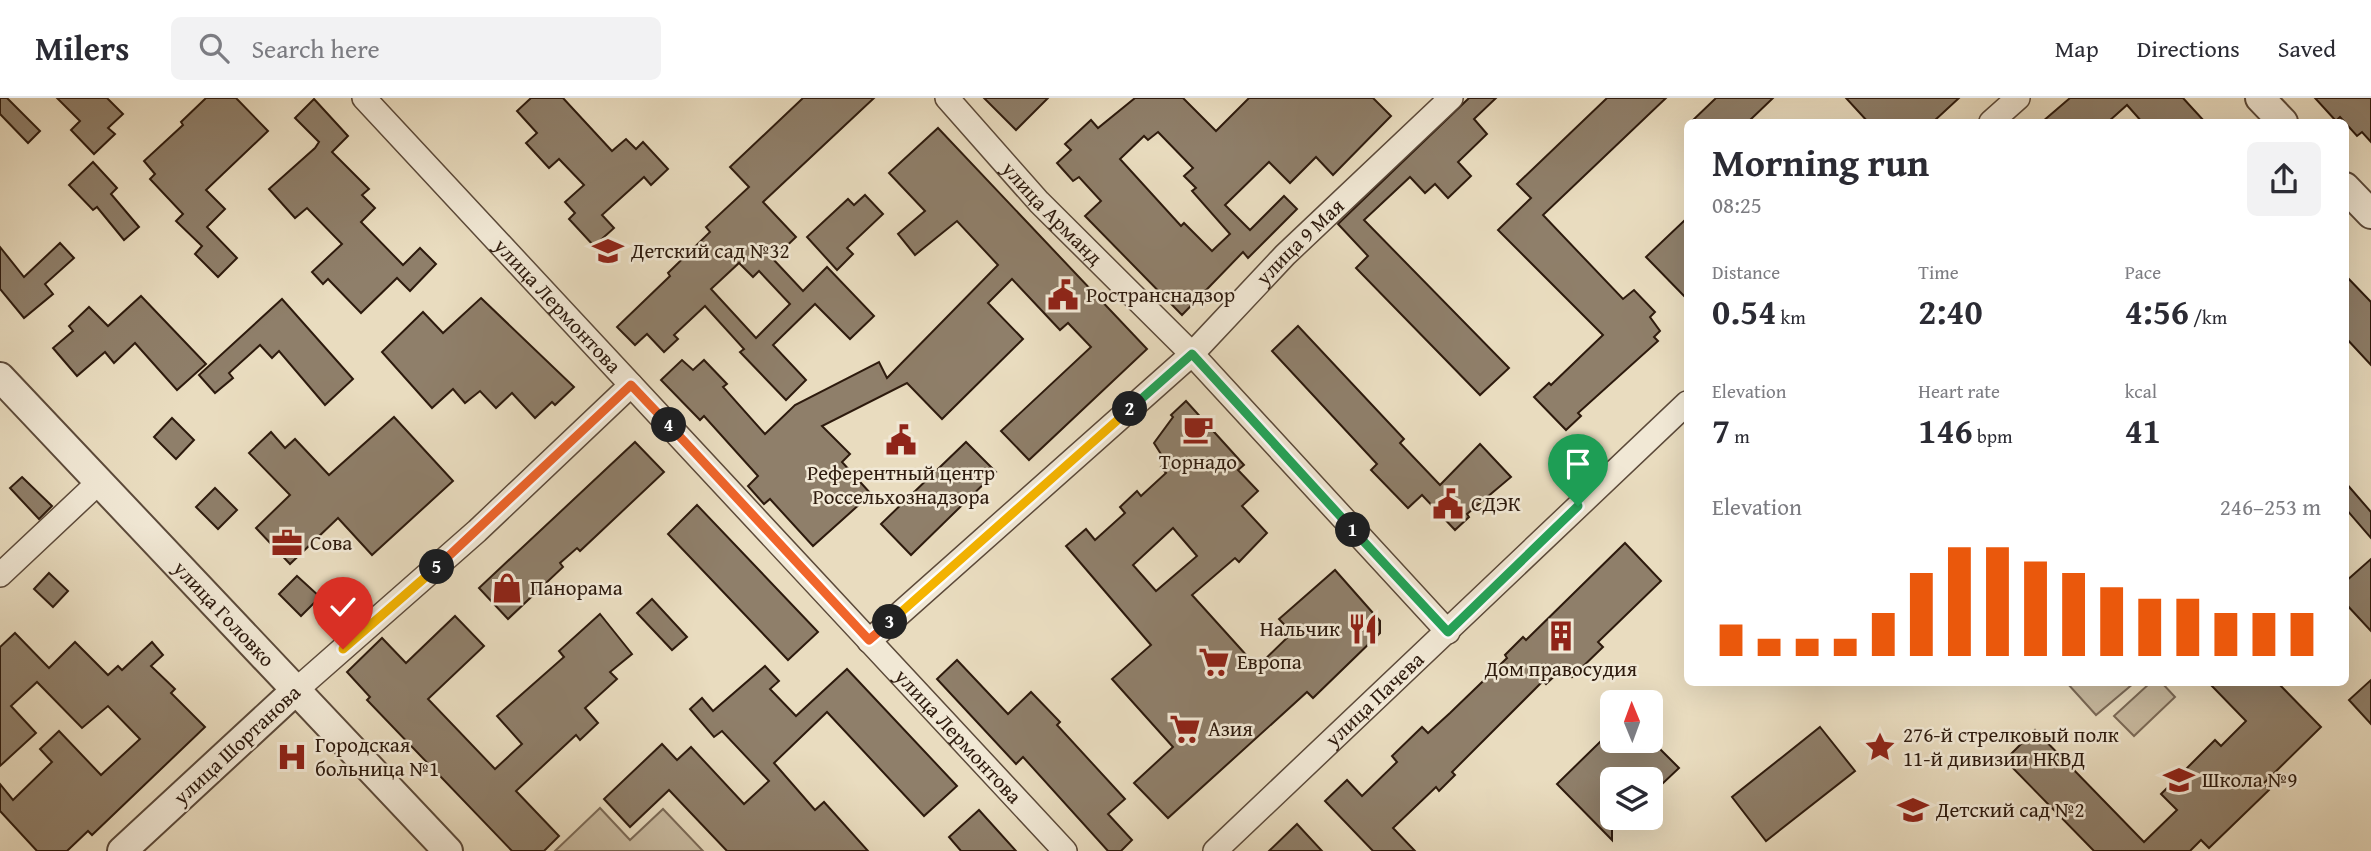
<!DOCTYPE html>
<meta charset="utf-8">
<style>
body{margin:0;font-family:"Gentium Book Plus",serif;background:#f2f2f3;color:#2b2b33;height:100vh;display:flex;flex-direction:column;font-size:26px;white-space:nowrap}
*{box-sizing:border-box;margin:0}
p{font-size:23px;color:#7c7c81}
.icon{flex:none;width:38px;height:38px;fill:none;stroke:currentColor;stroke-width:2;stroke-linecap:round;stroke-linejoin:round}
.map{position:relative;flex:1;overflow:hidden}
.details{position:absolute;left:1684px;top:21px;width:665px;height:567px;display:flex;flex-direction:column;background:#fff;border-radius:10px;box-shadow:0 7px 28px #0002}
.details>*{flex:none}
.needle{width:46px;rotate:359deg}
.tools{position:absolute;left:1600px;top:592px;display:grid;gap:14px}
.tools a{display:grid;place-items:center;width:63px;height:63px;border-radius:10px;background:#fff;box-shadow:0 7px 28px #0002;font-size:35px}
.pin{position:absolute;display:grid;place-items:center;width:60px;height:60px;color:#fff;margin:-72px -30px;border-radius:50% 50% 50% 0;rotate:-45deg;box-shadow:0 0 7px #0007}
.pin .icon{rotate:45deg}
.km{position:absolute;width:35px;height:35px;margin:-18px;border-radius:50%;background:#222;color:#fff;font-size:19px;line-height:35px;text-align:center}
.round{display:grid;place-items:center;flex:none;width:74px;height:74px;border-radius:10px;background:#f2f2f3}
.head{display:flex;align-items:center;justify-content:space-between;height:119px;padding:0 28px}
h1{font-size:38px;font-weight:700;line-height:52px}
.figures{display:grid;grid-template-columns:repeat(3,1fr);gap:10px;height:119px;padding:7px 28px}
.figures div{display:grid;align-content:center}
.figures b{font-size:35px;font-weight:700}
.figures small{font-size:19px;font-weight:400}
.figures p{font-size:19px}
.chart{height:196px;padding:14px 28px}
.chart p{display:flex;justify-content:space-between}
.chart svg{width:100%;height:126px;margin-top:7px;stroke:#ea580c;stroke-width:6}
header{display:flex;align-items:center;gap:42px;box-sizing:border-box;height:98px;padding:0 35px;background:#fff;border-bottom:2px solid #e1e1e2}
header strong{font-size:33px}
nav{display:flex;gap:38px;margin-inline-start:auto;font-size:24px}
.search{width:490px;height:63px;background:#f2f2f3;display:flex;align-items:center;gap:18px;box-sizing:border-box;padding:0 24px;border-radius:10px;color:#7c7c81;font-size:26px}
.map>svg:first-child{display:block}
.green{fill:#c9bba1;stroke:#7b6a57;stroke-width:2}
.building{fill:#8f7f6a;stroke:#2d1a0d;stroke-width:2;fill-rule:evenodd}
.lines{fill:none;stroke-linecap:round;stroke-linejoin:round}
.minor-casing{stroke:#5c4a3a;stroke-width:26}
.tertiary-casing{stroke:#5c4a3a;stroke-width:32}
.minor{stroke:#f1e8d5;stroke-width:23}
.tertiary{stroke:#f1e8d5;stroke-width:28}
.split-1-casing{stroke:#fff;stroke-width:14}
.split-2-casing{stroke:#fff;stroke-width:14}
.split-3-casing{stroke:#fff;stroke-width:14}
.split-4-casing{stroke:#fff;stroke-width:14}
.split-5-casing{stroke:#fff;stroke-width:14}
.split-6-casing{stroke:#fff;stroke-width:14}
.split-1{stroke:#22a559;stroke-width:9}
.split-2{stroke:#22a559;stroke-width:9}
.split-3{stroke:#f5b400;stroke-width:9}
.split-4{stroke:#f0652b;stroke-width:9}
.split-5{stroke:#f0652b;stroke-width:9}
.split-6{stroke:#f5b400;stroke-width:9}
.labels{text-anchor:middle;stroke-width:5;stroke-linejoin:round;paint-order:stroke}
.street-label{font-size:21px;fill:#2d1a0d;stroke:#f1e8d5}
.poi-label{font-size:21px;fill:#2d1a0d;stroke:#f1e8d5;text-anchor:start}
</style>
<header>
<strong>Milers</strong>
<div class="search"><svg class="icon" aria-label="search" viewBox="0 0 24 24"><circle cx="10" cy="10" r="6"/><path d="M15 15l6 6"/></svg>Search here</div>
<nav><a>Map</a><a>Directions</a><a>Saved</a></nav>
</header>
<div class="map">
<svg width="2371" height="753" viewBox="0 0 2371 753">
<rect width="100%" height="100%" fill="#e9dcbf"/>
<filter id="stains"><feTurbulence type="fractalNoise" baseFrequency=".00286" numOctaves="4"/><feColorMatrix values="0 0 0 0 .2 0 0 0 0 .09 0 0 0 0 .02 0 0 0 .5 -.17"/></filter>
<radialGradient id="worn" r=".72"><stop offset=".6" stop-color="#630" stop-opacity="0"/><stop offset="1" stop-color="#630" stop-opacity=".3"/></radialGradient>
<g class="green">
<path d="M2067 585H2134L2096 617Z"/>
<path d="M2150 585H2162L2175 599 2134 638 2114 618Z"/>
<path d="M600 710 630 742 663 711 703 753H555Z"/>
</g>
<g class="building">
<path d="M0 0H7L40 33 28 45 0 16Z"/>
<path d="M57 0H107L123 16 108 30 115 36 94 56 71 32 80 23Z"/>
<path d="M206 0H236L268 33 206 92 225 111 207 129 237 160 218 179 195 156 202 148 176 123 183 116 150 81 155 76 144 63 183 27 181 24Z"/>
<path d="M531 0H563L612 53 626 41 636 51 643 44 668 71 651 87 644 79 602 117 614 130 594 148 569 121 575 115 565 104 584 87 559 61 549 70 526 45 537 35 517 13Z"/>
<path d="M803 0H874L763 104 796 139 773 161 803 193 827 169 874 218 850 241 815 206 773 247 806 282 786 302 740 254 744 251 705 208 674 237 678 241 664 254 647 236 635 247 617 229 670 178 668 175 710 134 706 129 749 89 730 69ZM739 165 753 179 759 173 790 206 756 240 711 191Z"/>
<path d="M984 0H1048L1016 32Z"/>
<path d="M1135 0H1183L1216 33 1249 0H1373L1391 18 1333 77 1316 59 1290 85 1269 64 1225 107 1250 132 1284 98 1297 111 1248 160 1243 154 1182 217 1085 118 1101 103 1079 79 1073 83 1057 65 1071 52 1065 46 1091 22 1098 30ZM1158 34 1193 70 1184 78 1196 90 1192 93 1230 136 1212 153 1184 125 1181 128 1120 61 1144 38 1148 42Z"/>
<path d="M1469 0H1496L1474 21 1487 36 1458 64 1471 78 1448 100 1435 86 1425 95 1410 79 1364 122 1509 270 1480 297 1356 170 1368 158 1338 126Z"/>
<path d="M1607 0H1666L1543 117 1623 201 1634 192 1655 214 1650 219 1660 233 1654 239 1658 243 1578 315 1581 318 1566 332 1534 299 1549 285 1551 287 1603 237 1498 132 1531 100 1517 86Z"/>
<path d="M1716 0H1773L1748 24H1691Z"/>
<path d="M1846 0H1959L1933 24H1868Z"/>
<path d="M2070 0H2183L2205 24H2142L2127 7 2108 24H2042Z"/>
<path d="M2315 0H2371V44L2362 34 2357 38 2340 19 2336 23Z"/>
<path d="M314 1 348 38 332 54 369 91 362 97 375 110 361 124 403 167 420 150 436 166 410 193 397 180 361 215 328 181 323 186 312 174 342 146 307 110 295 120 269 91 315 50 319 44 295 20Z"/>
<path d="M938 30 1147 251 1029 362 1001 333 1091 249 1068 225 1060 232 1012 181 988 205 1023 241 942 321 907 285 822 328 850 356 842 364 871 396 813 448 770 401 764 406 748 388 758 378 704 318 700 322 661 282 682 262 693 272 704 262 727 286 723 289 765 336 795 307 879 264 887 280 998 167 957 123 915 157 898 136 925 113 889 75Z"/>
<path d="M93 64 117 90 111 96 139 129 124 142 97 109 93 112 69 87Z"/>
<path d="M865 97 883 116 847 150 853 156 837 172 807 139 848 101 854 107Z"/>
<path d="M1687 120V201L1646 159Z"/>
<path d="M60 145 74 160 45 186 53 196 24 220 0 191V149L24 179Z"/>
<path d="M2345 177 2371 204V267L2345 239Z"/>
<path d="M141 198 206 266 177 292 135 245 114 265 105 254 77 278 53 250 73 233 69 228 89 209 108 228Z"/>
<path d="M481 200 574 289 555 307 552 304 535 320 512 295 496 310 480 293 465 305 453 291 432 310 382 254 423 214 443 235Z"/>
<path d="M282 201 353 281 325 307 279 253 272 260 260 247 229 275 233 280 215 295 199 277Z"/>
<path d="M1298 228 1404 341 1400 345 1440 387 1480 346 1511 379 1467 416 1469 419 1455 432 1422 397 1408 410 1371 372 1377 366 1272 253Z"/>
<path d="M1186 303 1244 367 1238 372 1258 393 1242 408 1267 435 1239 464 1235 460 1192 497 1257 569 1292 535 1279 521 1335 472 1380 523V535L1313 600 1307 594 1168 720 1134 685 1173 649 1112 581 1151 547 1066 448 1086 431 1095 442 1125 415 1120 409 1137 393 1141 398 1166 375 1161 369 1166 364 1154 345 1173 319 1171 317ZM1173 430 1197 458 1156 493 1133 467Z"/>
<path d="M394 319 453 383 372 457 338 420 290 466 256 430 290 397 249 355 271 334 285 350 295 341 329 377Z"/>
<path d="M172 320 194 342 176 361 154 339Z"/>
<path d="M635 344 664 374 580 453 577 450 560 465 563 469 508 521 479 490Z"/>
<path d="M966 344 996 374 911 457 881 426Z"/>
<path d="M22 379 52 408 39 421 10 390Z"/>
<path d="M2345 384 2371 414V440L2345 410Z"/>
<path d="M215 390 237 412 218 431 196 409Z"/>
<path d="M697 407 818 534 788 562 668 436Z"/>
<path d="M1625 445 1661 483 1598 544 1603 549 1572 579 1563 570 1546 586 1543 583 1452 674 1455 677 1439 693 1436 689 1393 730 1415 753H1373L1325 703 1347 682 1362 698 1397 664 1392 658 1422 629 1428 635 1450 615 1507 560 1505 557 1523 539 1526 542Z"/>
<path d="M2371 461V533L2345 505V484Z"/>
<path d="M49 475 68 493 53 509 34 491Z"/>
<path d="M297 478 320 499 301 518 279 496Z"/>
<path d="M652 501 687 539 672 552 637 515Z"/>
<path d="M600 516 632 556 610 574 617 581 585 610 598 625 580 642 576 637 516 693 559 738 544 753H512L367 602 370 599 347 574 382 540 406 565 455 518 484 548 428 601 495 671 522 646 497 618 564 559 559 553Z"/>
<path d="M15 535 49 570 75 544 108 577 118 568 122 572 152 544 163 557 151 568 175 591 171 595 205 629 92 737 88 733 67 753H37L0 713V686L13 702 52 664 40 651 59 633 101 677 140 641 108 608 82 630 37 584 11 608 36 635 0 668V549Z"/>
<path d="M957 562 1008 616 1031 594 1060 624 1057 627 1125 701 1108 716 1132 742 1121 753H1108L1023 659 1016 666 937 581Z"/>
<path d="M765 568 779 583 770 591 796 618 847 571 957 688 924 718 827 614 774 665 815 712 824 704 868 753H727L669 692 630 729 604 701 662 646 677 662 691 649 744 706 769 683 722 633 714 639 690 611 702 600 713 613Z"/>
<path d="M2371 582V626L2349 602Z"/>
<path d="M2208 584H2277L2321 629 2263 686 2269 692 2209 750 2201 742 2190 753H2094L2005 662 2035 632 2144 744 2177 712 2161 696 2215 642 2221 648 2246 623Z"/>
<path d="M1820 629 1855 673 1766 743 1732 699Z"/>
<path d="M1602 642H1651L1679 670 1659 689 1650 681H1612V742L1557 686Z"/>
<path d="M979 712 1016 753H961L949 739Z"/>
<path d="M1297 726 1322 753H1269Z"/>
</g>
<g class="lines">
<g class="minor-casing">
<g id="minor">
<path id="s1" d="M364 0 1065 753"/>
<path id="s2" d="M947 0 1039 104 1192 256 1448 534"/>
<path d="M1991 24 2018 0"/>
<path d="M0 477 99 384"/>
<path id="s3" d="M869 543 1192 256 1285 157 1451 0"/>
<path d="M295 593 477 433 631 287"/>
<path id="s4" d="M1215 753 1687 305"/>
</g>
</g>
<g class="tertiary-casing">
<g id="tertiary">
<path d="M2260 0 2283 24"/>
<path d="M2345 89 2371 116"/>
<path id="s5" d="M0 279 448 753"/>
<path d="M122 753 295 593"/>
</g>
</g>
<use href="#minor" class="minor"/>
<use href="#tertiary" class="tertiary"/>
</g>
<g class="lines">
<g class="split-1-casing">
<path id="split-1" d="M1353 432 1448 534 1578 408"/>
</g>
<g class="split-2-casing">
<path id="split-2" d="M1130 311 1192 256 1353 432"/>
</g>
<g class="split-3-casing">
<path id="split-3" d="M890 524 1130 311"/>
</g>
<g class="split-4-casing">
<path id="split-4" d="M669 327 869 542 890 524"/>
</g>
<g class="split-5-casing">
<path id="split-5" d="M437 469 631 287 669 327"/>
</g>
<g class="split-6-casing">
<path id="split-6" d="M343 551 437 469"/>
</g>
<use href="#split-1" class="split-1"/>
<use href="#split-2" class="split-2"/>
<use href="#split-3" class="split-3"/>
<use href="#split-4" class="split-4"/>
<use href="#split-5" class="split-5"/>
<use href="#split-6" class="split-6"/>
</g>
<defs>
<g id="school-bare" transform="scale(2.415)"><path d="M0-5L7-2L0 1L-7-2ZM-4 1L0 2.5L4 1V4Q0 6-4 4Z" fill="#8f2418" stroke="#f1e8d5" stroke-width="2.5" paint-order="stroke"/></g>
<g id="civic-bare" transform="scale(2.415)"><path d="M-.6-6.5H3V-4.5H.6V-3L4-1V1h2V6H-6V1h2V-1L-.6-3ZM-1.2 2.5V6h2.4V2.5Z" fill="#8f2418" stroke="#f1e8d5" stroke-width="2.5" paint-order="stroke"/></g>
<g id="cafe-bare" transform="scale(2.415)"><path d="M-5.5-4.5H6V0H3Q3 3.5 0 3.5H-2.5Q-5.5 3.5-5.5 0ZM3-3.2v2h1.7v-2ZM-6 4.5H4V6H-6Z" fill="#8f2418" stroke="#f1e8d5" stroke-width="2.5" paint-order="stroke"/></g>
<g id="office-bare" transform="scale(2.415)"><path d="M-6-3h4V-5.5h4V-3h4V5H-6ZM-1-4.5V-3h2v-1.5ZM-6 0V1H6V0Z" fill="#8f2418" stroke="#f1e8d5" stroke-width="2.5" paint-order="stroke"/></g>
<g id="shop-bare" transform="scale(2.415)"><path d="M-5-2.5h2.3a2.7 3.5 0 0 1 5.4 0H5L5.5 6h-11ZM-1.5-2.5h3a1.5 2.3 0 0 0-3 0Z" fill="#8f2418" stroke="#f1e8d5" stroke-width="2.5" paint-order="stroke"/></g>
<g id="restaurant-bare" transform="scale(2.415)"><path d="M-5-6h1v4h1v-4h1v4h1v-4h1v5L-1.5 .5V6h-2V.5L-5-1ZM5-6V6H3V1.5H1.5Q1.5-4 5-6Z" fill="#8f2418" stroke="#f1e8d5" stroke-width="2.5" paint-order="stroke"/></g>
<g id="building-bare" transform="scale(2.415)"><path d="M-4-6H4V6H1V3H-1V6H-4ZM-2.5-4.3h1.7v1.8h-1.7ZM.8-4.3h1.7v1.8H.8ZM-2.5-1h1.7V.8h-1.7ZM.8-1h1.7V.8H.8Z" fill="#8f2418" stroke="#f1e8d5" stroke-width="2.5" paint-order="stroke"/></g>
<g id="supermarket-bare" transform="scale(2.415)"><path d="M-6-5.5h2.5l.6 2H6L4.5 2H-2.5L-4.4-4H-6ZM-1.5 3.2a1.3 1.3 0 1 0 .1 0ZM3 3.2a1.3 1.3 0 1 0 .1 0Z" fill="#8f2418" stroke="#f1e8d5" stroke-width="2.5" paint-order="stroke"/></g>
<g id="sight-bare" transform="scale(2.415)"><path d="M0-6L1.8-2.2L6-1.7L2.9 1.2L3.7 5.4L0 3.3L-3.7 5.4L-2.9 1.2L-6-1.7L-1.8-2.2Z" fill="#8f2418" stroke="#f1e8d5" stroke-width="2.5" paint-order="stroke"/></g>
<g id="hospital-bare" transform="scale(2.415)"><path d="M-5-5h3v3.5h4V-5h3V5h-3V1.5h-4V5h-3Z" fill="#8f2418" stroke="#f1e8d5" stroke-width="2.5" paint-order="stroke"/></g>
</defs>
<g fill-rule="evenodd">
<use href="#school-bare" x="608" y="153"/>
<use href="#civic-bare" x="1063" y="197"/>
<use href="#cafe-bare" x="1198" y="331"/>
<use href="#civic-bare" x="901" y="342"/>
<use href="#civic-bare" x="1448" y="406"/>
<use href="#office-bare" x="287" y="445"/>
<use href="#shop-bare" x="507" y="490"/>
<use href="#restaurant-bare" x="1363" y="531"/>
<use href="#building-bare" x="1561" y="538"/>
<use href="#supermarket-bare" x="1214" y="564"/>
<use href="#supermarket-bare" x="1185" y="631"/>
<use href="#sight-bare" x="1880" y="649"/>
<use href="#hospital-bare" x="292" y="659"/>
<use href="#school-bare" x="2179" y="682"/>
<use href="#school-bare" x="1913" y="712"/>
</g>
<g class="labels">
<g class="street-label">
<text dy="7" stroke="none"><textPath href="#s2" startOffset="156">улица Арманд</textPath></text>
<text dy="7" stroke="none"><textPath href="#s3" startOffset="588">улица 9 Мая</textPath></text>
<text dy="7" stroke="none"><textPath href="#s1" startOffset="284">улица Лермонтова</textPath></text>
<text dy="7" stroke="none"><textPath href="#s5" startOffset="326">улица Головко</textPath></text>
<text dy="7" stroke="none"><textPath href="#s4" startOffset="220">улица Пачева</textPath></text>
<text dy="7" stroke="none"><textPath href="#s1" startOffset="872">улица Лермонтова</textPath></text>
<text transform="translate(237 647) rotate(-43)" y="7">улица Шортанова</text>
</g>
<g class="poi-label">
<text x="631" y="160">Детский сад №32</text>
<text x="1086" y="204">Ространснадзор</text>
<text x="1198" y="371" text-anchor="middle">Торнадо</text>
<text x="901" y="382" text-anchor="middle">Референтный центр<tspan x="901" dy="24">Россельхознадзора</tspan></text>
<text x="1471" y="413">СДЭК</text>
<text x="310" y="452">Сова</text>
<text x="530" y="497">Панорама</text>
<text x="1340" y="538" text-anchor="end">Нальчик</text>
<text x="1237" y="571">Европа</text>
<text x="1561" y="578" text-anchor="middle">Дом правосудия</text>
<text x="1208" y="638">Азия</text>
<text x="1903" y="644">276-й стрелковый полк<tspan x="1903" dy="24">11-й дивизии НКВД</tspan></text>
<text x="315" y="654">Городская<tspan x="315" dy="24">больница №1</tspan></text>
<text x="2202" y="689">Школа №9</text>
<text x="1936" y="719">Детский сад №2</text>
</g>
</g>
<rect width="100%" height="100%" filter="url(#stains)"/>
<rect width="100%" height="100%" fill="url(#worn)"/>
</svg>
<div class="tools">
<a><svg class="needle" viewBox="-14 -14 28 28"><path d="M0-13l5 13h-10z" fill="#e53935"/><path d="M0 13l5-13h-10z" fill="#7c7c81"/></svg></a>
<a><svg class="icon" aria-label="layers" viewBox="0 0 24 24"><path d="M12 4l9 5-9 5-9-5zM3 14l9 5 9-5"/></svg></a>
</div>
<div class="pin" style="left:1578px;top:408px;background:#1e9e55"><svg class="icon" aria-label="arrive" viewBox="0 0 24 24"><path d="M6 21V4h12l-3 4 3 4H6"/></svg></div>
<div class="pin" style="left:343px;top:551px;background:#d93025"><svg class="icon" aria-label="check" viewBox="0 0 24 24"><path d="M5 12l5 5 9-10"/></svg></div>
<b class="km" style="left:1353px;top:432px">1</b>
<b class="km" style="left:1130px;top:311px">2</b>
<b class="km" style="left:890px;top:524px">3</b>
<b class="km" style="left:669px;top:327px">4</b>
<b class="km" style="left:437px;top:469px">5</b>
<section class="details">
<div class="head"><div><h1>Morning run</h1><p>08:25</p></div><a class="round"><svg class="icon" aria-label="share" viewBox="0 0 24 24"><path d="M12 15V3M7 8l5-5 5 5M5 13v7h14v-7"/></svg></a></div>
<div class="figures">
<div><p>Distance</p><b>0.54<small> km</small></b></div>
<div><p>Time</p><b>2:40</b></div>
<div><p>Pace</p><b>4:56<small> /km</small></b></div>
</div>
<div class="figures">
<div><p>Elevation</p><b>7<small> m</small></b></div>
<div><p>Heart rate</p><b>146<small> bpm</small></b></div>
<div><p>kcal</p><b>41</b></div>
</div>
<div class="chart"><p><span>Elevation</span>246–253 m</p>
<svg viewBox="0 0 160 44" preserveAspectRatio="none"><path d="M5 44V33M15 44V38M25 44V38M35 44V38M45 44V29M55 44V15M65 44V6M75 44V6M85 44V11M95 44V15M105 44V20M115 44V24M125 44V24M135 44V29M145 44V29M155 44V29"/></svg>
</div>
</section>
</div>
